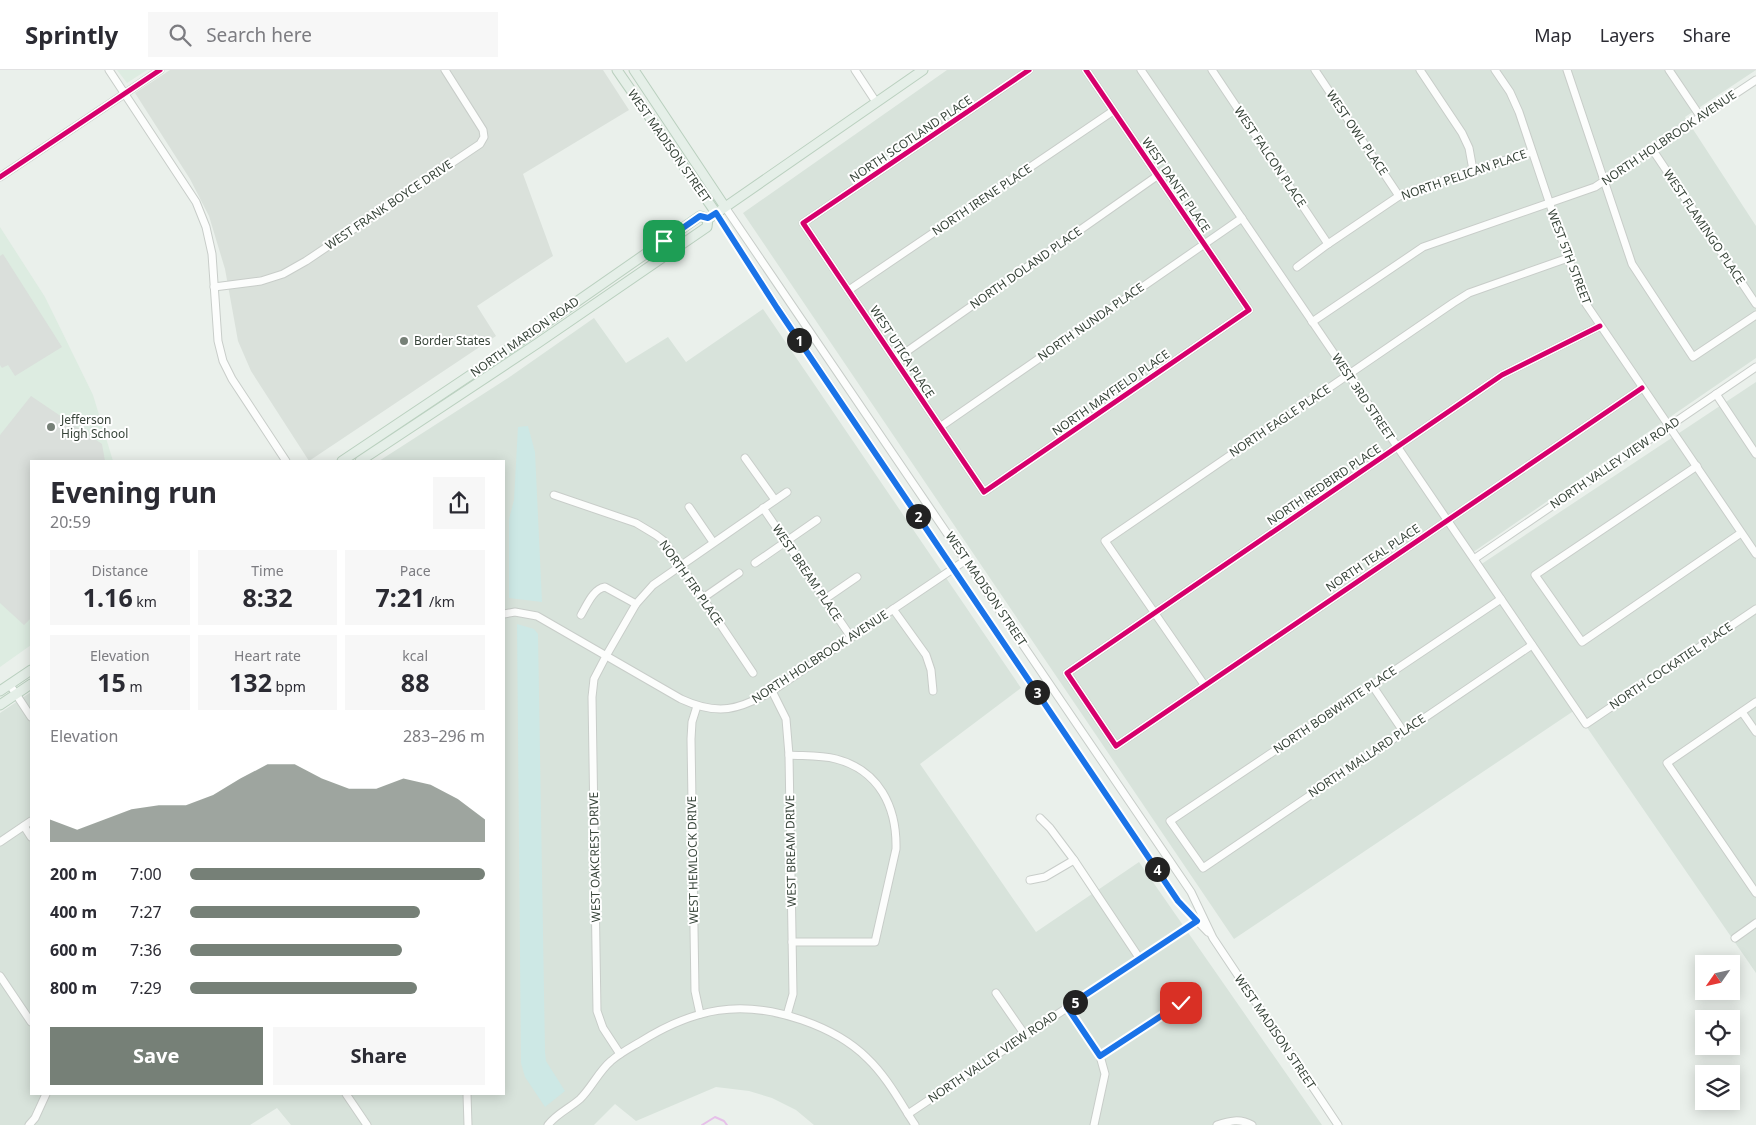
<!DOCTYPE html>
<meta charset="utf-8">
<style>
body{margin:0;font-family:"Noto Sans",sans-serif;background:#f7f7f7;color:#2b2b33;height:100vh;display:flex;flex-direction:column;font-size:19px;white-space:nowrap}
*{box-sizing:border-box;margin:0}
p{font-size:16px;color:#7c7c81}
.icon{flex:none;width:28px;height:28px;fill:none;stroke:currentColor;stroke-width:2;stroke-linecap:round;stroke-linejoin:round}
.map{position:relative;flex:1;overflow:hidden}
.side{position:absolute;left:30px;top:390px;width:475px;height:635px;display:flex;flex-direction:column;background:#fff;border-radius:0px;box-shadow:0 2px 12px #0003}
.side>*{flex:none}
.needle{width:32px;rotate:236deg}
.controls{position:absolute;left:1695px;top:885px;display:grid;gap:10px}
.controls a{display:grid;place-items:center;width:45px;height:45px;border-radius:0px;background:#fff;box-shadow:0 2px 12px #0003;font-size:25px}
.pin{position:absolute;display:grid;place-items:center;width:42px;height:42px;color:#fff;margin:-21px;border-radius:10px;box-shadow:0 2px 8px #0006}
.km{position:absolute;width:25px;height:25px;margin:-12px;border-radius:50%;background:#222;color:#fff;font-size:14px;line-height:25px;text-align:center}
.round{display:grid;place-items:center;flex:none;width:52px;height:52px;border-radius:0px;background:#f7f7f7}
.summary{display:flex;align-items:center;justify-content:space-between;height:85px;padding:0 20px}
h1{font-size:28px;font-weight:700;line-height:38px}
.stats{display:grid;grid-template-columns:repeat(3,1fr);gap:8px;height:85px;padding:5px 20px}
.stats div{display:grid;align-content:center;border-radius:0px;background:#f7f7f7;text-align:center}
.stats b{font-size:25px;font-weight:700}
.stats small{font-size:14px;font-weight:400}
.stats p{font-size:14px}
.chart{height:140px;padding:10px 20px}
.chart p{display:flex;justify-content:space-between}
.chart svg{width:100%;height:90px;margin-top:5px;fill:#768077;opacity:.7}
.button{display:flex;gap:10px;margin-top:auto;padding:10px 20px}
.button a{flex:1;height:58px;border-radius:0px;background:#768077;color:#fff;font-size:20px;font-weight:700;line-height:58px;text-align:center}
.button a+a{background:#f7f7f7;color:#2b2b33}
ul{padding:0 20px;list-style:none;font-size:16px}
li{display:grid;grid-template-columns:80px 60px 1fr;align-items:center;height:38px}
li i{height:12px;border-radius:6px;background:#768077}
header{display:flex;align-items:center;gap:30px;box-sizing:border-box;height:70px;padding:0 25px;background:#fff;border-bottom:1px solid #e1e1e2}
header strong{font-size:24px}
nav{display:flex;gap:28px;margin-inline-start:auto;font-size:18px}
.search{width:350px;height:45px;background:#f7f7f7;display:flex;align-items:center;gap:12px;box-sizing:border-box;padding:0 18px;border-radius:0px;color:#7c7c81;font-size:19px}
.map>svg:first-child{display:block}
.residential{fill:#d8e3db}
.industrial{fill:#dae1db}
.education{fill:#ddece1}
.green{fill:#cde8e5}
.parking{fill:#dadfdb}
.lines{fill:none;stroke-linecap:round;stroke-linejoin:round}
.stream{stroke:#e6c0e9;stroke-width:2}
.minor-casing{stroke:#c8cdc9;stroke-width:9}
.major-casing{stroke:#bad0bf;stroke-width:11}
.minor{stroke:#fcfdfc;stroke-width:7}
.major{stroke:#e5efe8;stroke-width:9}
.cycleway-casing{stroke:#fff;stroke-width:8}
.cycleway{stroke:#d6006c;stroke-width:5}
.route-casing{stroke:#fff;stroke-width:10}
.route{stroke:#1a73e8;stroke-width:6}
.poi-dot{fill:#768077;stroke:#fff;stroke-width:2}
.labels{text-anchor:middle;stroke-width:4;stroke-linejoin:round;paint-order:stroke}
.street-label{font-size:12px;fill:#374439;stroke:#fff}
.poi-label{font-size:12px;fill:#374439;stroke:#fff;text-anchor:start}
</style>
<header>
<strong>Sprintly</strong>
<div class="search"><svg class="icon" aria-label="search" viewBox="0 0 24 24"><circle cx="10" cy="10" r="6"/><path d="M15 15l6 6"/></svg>Search here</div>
<nav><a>Map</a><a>Layers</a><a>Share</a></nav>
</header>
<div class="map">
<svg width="1756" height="1055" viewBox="0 0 1756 1055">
<rect width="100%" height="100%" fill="#eaf0eb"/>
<g class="residential">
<path d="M947 0H1756L1685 47 1756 156V288L1469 485 1477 497 1756 312V903L1575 640 1234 869 743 143Z"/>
<path d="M763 239 1021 618 920 694 1036 862 1139 792 1322 1055H814L796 1040 772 1028 749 1021 716 1017 636 1051 615 1034 594 1055H291L277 1038 250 1055H0V643L31 622V1024H504V391H379L511 306 594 248 626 293 668 267 686 292Z"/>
</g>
<path class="industrial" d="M170 0H603L629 40 523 104 553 186 477 236 496 266 309 391 251 301 238 271 225 199 209 146 190 109 135 23Z"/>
<g class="education">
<path d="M117 0H147L127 13Z"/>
<path d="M0 157 45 227 93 325 113 391H31V575L0 597Z"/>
</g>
<g class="green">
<path d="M528 356 535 382 542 532 509 528V449L514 430 518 357Z"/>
<path d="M517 554 534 559 538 564 545 982 546 991 565 1021 545 1037 525 1007 521 993Z"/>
</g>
<g class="parking">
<path d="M3 184 62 277 15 306 8 295 2 298 0 295V186Z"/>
<path d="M31 326 102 374 105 391H31V548L24 555 0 533V365Z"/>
</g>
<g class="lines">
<path class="stream" d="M702 1055 715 1047 724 1051 727 1055"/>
<g class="minor-casing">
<g id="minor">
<path d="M109 0 196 132 206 157 212 184 218 271 223 291 232 309 286 391"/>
<path d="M855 0 876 32"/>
<path d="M1029 0 803 153 984 422 1249 240 1086 0"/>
<path d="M1141 0 1586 654 1756 539"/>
<path d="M1212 0 1328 174"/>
<path d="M1315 0 1399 126"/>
<path d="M1420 0 1462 63 1469 78 1473 100"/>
<path d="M1495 0 1510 22 1519 42 1568 188 1586 234 1756 484"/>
<path d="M1567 0 1632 194 1693 287 1756 245"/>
<path d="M1669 0 1700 46"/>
<path d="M1652 79 1756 234"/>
<path d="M0 107 160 0"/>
<path d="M725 137 1191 822 1213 868 1338 1055"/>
<path d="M716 143 777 237 1178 831 1208 862"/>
<path d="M1297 197 1328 174 1399 126 1473 100 1532 82"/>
<path d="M214 217 261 211 283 204 306 191 480 74 484 67 483 60 445 0"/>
<path d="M849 220 1113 41"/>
<path d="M1312 252 1423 177 1595 117 1756 10"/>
<path d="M1600 256 1502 305 1067 603 1116 676 1642 318"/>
<path d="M896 289 1157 106"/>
<path d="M1716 324 1756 384"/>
<path d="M940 357 1242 148"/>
<path d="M745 388 775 430"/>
<path d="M1697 396 1535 505 1582 572 1741 463"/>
<path d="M554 425 636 453 656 465 664 471 680 494 753 603"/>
<path d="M689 437 713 472"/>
<path d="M763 438 851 567"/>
<path d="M1474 489 1756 297"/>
<path d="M755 493 817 450"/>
<path d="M703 528 739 503"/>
<path d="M825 529 857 507"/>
<path d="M1501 529 1170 751 1203 798 1532 575"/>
<path d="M893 539 926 585 931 600 933 621"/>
<path d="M504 544 515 542 537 546 681 629C718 646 739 640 772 621L966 490"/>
<path d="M581 545C587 535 593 519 605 517L636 534"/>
<path d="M10 615 31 647"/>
<path d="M1372 615 1403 661"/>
<path d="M1205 616 1105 471 1453 233 1469 223 1568 188"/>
<path d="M772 621 786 649 789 685 793 924 787 945"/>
<path d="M1756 632 1667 693 1756 823"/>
<path d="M697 636 692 652 691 669 695 921 700 944"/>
<path d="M1742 642 1756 662"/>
<path d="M789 685C805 686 821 685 836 689 879 700 897 737 896 779L875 872H792"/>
<path d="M1040 748 1050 758 1074 790 1140 889"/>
<path d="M24 756 31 767"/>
<path d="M0 772 31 751"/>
<path d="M1030 810 1045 807 1074 790"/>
<path d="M1735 868 1756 853"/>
<path d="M0 906 31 952"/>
<path d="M996 923 1025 965"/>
<path d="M1067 937 1100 986 1105 1004 1094 1055"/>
<path d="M620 984 603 958 597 941 592 627 594 609 606 586 636 534 653 515 787 422"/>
<path d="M1100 986 1181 933 1197 932"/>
<path d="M346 1024 367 1055"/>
<path d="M467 1024 468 1055"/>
<path d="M908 1044 1200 849"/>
<path d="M29 1055 35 1048 46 1024"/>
<path d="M548 1055C556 1044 570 1038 580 1029 592 1017 599 1001 611 991 620 983 630 978 640 972 694 938 741 929 802 950 825 958 849 970 867 988 887 1007 900 1032 915 1055"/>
<path d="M1217 1055C1229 1051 1240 1048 1252 1055"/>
</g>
</g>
<g class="major-casing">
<g id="major">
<path d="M617 0 716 143"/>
<path d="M634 0 725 137"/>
<path d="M342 391 490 292 700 146 708 149"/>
<path d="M360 391 538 273 707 157 708 149 923 0"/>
<path d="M0 621 31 600"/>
<path d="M0 635 31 614"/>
</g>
</g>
<use href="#minor" class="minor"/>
<use href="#major" class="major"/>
<g class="cycleway-casing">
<g id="cycleway">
<path d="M1029 0 803 153 984 422 1249 240 1086 0"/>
<path d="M0 107 160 0"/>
<path d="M1600 256 1502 305 1067 603 1116 676 1642 318"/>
</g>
</g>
<use href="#cycleway" class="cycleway"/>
</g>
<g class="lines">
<g class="route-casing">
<path id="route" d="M664 171 700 146 708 148 716 143 777 238 1178 831 1197 851 1067 937 1100 986 1181 933"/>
</g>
<use href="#route" class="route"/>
</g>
<g class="poi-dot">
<circle cx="404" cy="271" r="5"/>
<circle cx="51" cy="357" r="5"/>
</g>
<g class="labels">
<g class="street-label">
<text transform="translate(1357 63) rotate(56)" y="4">WEST OWL PLACE</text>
<text transform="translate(1669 68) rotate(-34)" y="4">NORTH HOLBROOK AVENUE</text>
<text transform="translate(911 69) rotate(-34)" y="4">NORTH SCOTLAND PLACE</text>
<text transform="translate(669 76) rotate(55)" y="4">WEST MADISON STREET</text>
<text transform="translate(1270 87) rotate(56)" y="4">WEST FALCON PLACE</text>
<text transform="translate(1464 105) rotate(-19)" y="4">NORTH PELICAN PLACE</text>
<text transform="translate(1176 115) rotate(56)" y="4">WEST DANTE PLACE</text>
<text transform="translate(982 130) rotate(-34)" y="4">NORTH IRENE PLACE</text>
<text transform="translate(389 135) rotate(-34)" y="4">WEST FRANK BOYCE DRIVE</text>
<text transform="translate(1704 157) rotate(56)" y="4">WEST FLAMINGO PLACE</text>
<text transform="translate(1569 187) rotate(69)" y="4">WEST 5TH STREET</text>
<text transform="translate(1026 198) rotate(-35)" y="4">NORTH DOLAND PLACE</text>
<text transform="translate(1091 252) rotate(-35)" y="4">NORTH NUNDA PLACE</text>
<text transform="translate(525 267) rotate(-35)" y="4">NORTH MARION ROAD</text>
<text transform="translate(902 282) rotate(57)" y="4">WEST UTICA PLACE</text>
<text transform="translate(1111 323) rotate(-35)" y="4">NORTH MAYFIELD PLACE</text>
<text transform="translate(1363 327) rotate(56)" y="4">WEST 3RD STREET</text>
<text transform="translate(1280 351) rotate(-34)" y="4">NORTH EAGLE PLACE</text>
<text transform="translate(1615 393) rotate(-34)" y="4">NORTH VALLEY VIEW ROAD</text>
<text transform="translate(1324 415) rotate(-34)" y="4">NORTH REDBIRD PLACE</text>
<text transform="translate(1373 488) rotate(-34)" y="4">NORTH TEAL PLACE</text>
<text transform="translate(807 503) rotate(56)" y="4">WEST BREAM PLACE</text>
<text transform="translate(691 513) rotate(55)" y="4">NORTH FIR PLACE</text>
<text transform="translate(986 519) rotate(56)" y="4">WEST MADISON STREET</text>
<text transform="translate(820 587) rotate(-33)" y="4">NORTH HOLBROOK AVENUE</text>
<text transform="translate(1671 596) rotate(-34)" y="4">NORTH COCKATIEL PLACE</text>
<text transform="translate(1335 640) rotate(-34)" y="4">NORTH BOBWHITE PLACE</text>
<text transform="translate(1367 686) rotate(-34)" y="4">NORTH MALLARD PLACE</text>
<text transform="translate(791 781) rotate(-91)" y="4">WEST BREAM DRIVE</text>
<text transform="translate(595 787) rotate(-91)" y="4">WEST OAKCREST DRIVE</text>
<text transform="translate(693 790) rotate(-91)" y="4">WEST HEMLOCK DRIVE</text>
<text transform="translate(1275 962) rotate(56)" y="4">WEST MADISON STREET</text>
<text transform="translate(993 987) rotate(-34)" y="4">NORTH VALLEY VIEW ROAD</text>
</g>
<g class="poi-label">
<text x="414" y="275">Border States</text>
<text x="61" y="354">Jefferson<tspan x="61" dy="14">High School</tspan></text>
</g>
</g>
</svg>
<div class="controls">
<a><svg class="needle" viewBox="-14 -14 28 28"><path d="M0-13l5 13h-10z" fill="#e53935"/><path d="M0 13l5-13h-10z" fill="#7c7c81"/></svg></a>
<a><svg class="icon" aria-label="locate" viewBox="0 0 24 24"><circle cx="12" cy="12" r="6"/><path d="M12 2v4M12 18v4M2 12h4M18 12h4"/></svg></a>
<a><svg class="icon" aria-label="layers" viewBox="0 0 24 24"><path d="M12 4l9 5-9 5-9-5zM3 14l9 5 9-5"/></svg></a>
</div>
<div class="pin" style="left:664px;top:171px;background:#1e9e55"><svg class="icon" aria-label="arrive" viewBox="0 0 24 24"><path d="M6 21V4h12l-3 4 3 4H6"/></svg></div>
<div class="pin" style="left:1181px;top:933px;background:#d93025"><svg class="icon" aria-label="check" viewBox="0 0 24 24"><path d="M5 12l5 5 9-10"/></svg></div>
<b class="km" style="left:799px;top:270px">1</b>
<b class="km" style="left:918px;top:446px">2</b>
<b class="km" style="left:1037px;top:622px">3</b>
<b class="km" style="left:1157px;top:799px">4</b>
<b class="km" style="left:1075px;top:932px">5</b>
<section class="side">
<div class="summary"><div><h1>Evening run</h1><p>20:59</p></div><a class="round"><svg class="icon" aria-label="share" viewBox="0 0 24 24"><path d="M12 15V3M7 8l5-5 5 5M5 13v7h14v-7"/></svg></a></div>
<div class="stats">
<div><p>Distance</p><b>1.16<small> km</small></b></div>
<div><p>Time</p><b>8:32</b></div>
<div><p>Pace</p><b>7:21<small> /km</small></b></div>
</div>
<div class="stats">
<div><p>Elevation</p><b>15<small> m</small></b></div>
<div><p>Heart rate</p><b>132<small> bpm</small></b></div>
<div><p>kcal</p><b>88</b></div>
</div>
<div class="chart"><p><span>Elevation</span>283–296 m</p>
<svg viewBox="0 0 160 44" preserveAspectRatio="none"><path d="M0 44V33L10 38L20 33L30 28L40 26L50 26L60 21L70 13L80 6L90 6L100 13L110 18L120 18L130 13L140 16L150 23L160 33V44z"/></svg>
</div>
<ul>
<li><b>200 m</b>7:00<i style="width:100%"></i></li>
<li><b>400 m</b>7:27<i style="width:78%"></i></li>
<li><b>600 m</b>7:36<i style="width:72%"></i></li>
<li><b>800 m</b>7:29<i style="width:77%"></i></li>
</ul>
<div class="button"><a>Save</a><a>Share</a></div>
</section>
</div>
